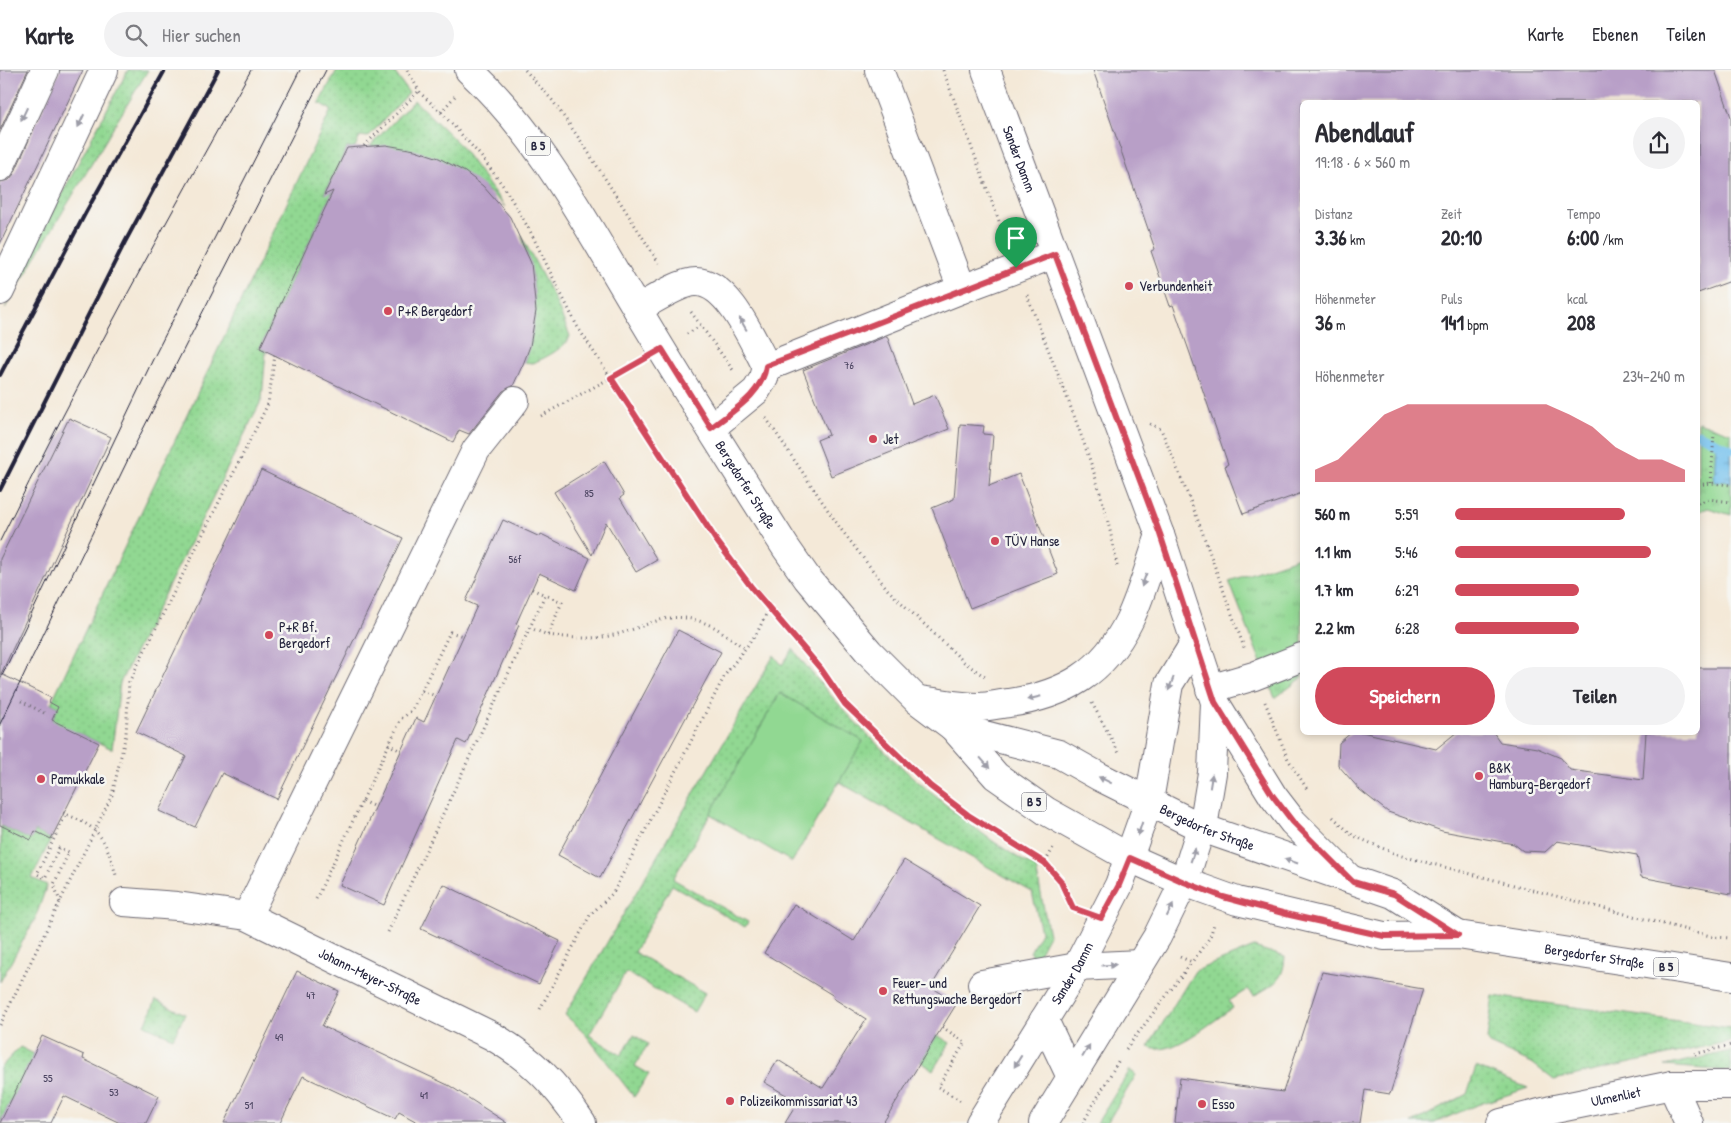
<!DOCTYPE html>
<html lang="de">
<meta charset="utf-8">
<style>
body{margin:0;font-family:"Patrick Hand",sans-serif;background:#f2f2f3;color:#2b2b33;height:100vh;display:flex;flex-direction:column;font-size:19px;white-space:nowrap}
*{box-sizing:border-box;margin:0}
p{font-size:16px;color:#7c7c81}
.icon{flex:none;width:28px;height:28px;fill:none;stroke:currentColor;stroke-width:2;stroke-linecap:round;stroke-linejoin:round}
.map{position:relative;flex:1;overflow:hidden}
.side{position:absolute;left:1300px;top:30px;width:400px;height:635px;display:flex;flex-direction:column;background:#fff;border-radius:8px;box-shadow:0 2px 8px #0003}
.side>*{flex:none}
.pin{position:absolute;display:grid;place-items:center;width:42px;height:42px;color:#fff;margin:-51px -21px;border-radius:50% 50% 50% 0;rotate:-45deg;box-shadow:0 0 5px #0007}
.pin .icon{rotate:45deg}
.round{display:grid;place-items:center;flex:none;width:52px;height:52px;border-radius:26px;background:#f2f2f3}
.head{display:flex;align-items:center;justify-content:space-between;height:85px;padding:0 15px}
h1{font-size:28px;font-weight:700;line-height:38px}
.figures{display:grid;grid-template-columns:repeat(3,1fr);gap:8px;height:85px;padding:5px 15px}
.figures div{display:grid;align-content:center}
.figures b{font-size:21px;font-weight:700}
.figures small{font-size:14px;font-weight:400}
.figures p{font-size:14px}
.chart{height:140px;padding:10px 15px}
.chart p{display:flex;justify-content:space-between}
.chart svg{width:100%;height:90px;margin-top:5px;fill:#d1495b;opacity:.7}
.primary-button{display:flex;gap:10px;margin-top:auto;padding:10px 15px}
.primary-button a{flex:1;height:58px;border-radius:30px;background:#d1495b;color:#fff;font-size:20px;font-weight:700;line-height:58px;text-align:center}
.primary-button a+a{background:#f2f2f3;color:#2b2b33}
ul{padding:0 15px;list-style:none;font-size:16px}
li{display:grid;grid-template-columns:80px 60px 1fr;align-items:center;height:38px}
li i{height:12px;border-radius:6px;background:#d1495b}
header{display:flex;align-items:center;gap:30px;box-sizing:border-box;height:70px;padding:0 25px;background:#fff;border-bottom:1px solid #e1e1e2}
header strong{font-size:24px}
nav{display:flex;gap:28px;margin-inline-start:auto;font-size:18px}
.search{width:350px;height:45px;background:#f2f2f3;display:flex;align-items:center;gap:12px;box-sizing:border-box;padding:0 18px;border-radius:28px;color:#7c7c81;font-size:19px}
.map>svg:first-child{display:block}
.grass{fill:url(#grass-dots);stroke:#5a7d66}
.park{fill:url(#park-tufts);stroke:#5a7d66}
.pitch{fill:#91d892;stroke:#5a7d66}
.water{fill:url(#water-ripples);stroke:#4a7294}
.lines{fill:none;stroke-linecap:round;stroke-linejoin:round}
.stream{stroke:#73c1ee;stroke-width:9}
.building{fill:#b89fc7}
.minor-casing{stroke:#6c6872;stroke-width:30}
.major-casing{stroke:#6c6872;stroke-width:30}
.path{stroke:#6c6872;stroke-width:3;stroke-dasharray:1 4;stroke-linecap:butt}
.minor{stroke:#fff;stroke-width:28}
.major{stroke:#fff;stroke-width:28}
.tram{stroke:#22223b;stroke-width:1}
.rail{stroke:#22223b;stroke-width:4}
.oneway{fill:#9c9ca7}
.route-casing{stroke:#fff;stroke-width:10}
.route{stroke:#d1495b;stroke-width:6}
.poi-dot{fill:#d1495b;stroke:#f6f6f2;stroke-width:2}
.labels{text-anchor:middle;stroke-width:5;stroke-linejoin:round;paint-order:stroke}
.number-label{font-size:11px;fill:#48415e}
.shield{fill:#f6f6f2;stroke:#626272;stroke-width:1}
.shield-label{font-size:12px;font-weight:bold;fill:#22223b}
.street-label{font-size:14px;fill:#22223b;stroke:#f6f6f2}
.poi-label{font-size:14px;fill:#22223b;stroke:#f6f6f2;text-anchor:start}
</style>
<header>
<strong>Karte</strong>
<div class="search"><svg class="icon" aria-label="search" viewBox="0 0 24 24"><circle cx="10" cy="10" r="6"/><path d="M15 15l6 6"/></svg>Hier suchen</div>
<nav><a>Karte</a><a>Ebenen</a><a>Teilen</a></nav>
</header>
<div class="map">
<svg width="1731" height="1053" viewBox="0 0 1731 1053">
<defs>
<pattern id="grass-dots" width="8" height="8" patternUnits="userSpaceOnUse" patternTransform="scale(1.25)"><rect width="8" height="8" fill="#91d892"/><path d="M2 2h.1M6 6h.1" fill="none" stroke="#7db97f" stroke-width="1.8" stroke-linecap="round"/></pattern>
<pattern id="park-tufts" width="24" height="20" patternUnits="userSpaceOnUse" patternTransform="scale(1.25)"><rect width="24" height="20" fill="#91d892"/><path d="M3 7l-1-3M5 7V3M7 7l1-3M15 17l-1-3M17 17v-4M19 17l1-3" fill="none" stroke="#7db97f"/></pattern>
<pattern id="water-ripples" width="26" height="14" patternUnits="userSpaceOnUse" patternTransform="scale(1.25)"><rect width="26" height="14" fill="#73c1ee"/><path d="M2 4q2-2 4 0t4 0M15 11q2-2 4 0t4 0" fill="none" stroke="#5e9cc2"/></pattern>
</defs>
<rect width="100%" height="100%" fill="#f6f6f2"/>
<filter id="ink" filterUnits="userSpaceOnUse"><feTurbulence type="fractalNoise" baseFrequency=".02" numOctaves="2"/><feDisplacementMap in="SourceGraphic" scale="10" xChannelSelector="R" yChannelSelector="G"/><feConvolveMatrix kernelMatrix="1 2 1 2 8 2 1 2 1" color-interpolation-filters="sRGB"/></filter>
<filter id="wash" filterUnits="userSpaceOnUse"><feTurbulence type="fractalNoise" baseFrequency=".0096" numOctaves="4" result="noise"/><feDisplacementMap in="SourceGraphic" scale="20" xChannelSelector="R" yChannelSelector="G"/><feGaussianBlur stdDeviation="1.12" result="paint"/><feColorMatrix in="noise" values="0 0 0 0 0 0 0 0 0 0 0 0 0 0 0 0 0 1.4 0 .05"/><feComposite in="paint" operator="in"/></filter>
<g filter="url(#wash)">
<rect width="100%" height="100%" fill="#f4e9d8"/>
<g class="grass">
<path d="M128 0H148L5 238 50 146Z"/>
<path d="M337 0H393L409 23 368 67 360 66 355 77 347 78 324 124 333 121 260 278 266 281 262 329 120 613 112 679 76 662 35 686 58 637 51 633 331 40 319 33Z"/>
<path d="M414 30 459 74 505 137C468 99 425 75 370 76Z"/>
<path d="M521 165 555 230 570 266C567 277 542 290 532 293L524 292C540 249 537 208 521 165Z"/>
<path d="M793 579C839 640 892 692 951 739 978 761 1005 781 1036 798L1049 865 1034 893 1030 882 1041 862 1032 822 839 712 862 671 780 623 673 809 748 852 745 857 672 815 634 882 705 923 694 942 626 902 589 965 621 985 634 965 648 974 635 996 649 1004 634 1027 582 960 565 945 774 585 782 595Z"/>
<path d="M1 756 31 770 35 761 51 769 32 808 47 815 35 849 0 912Z"/>
<path d="M1254 877 1285 887C1283 912 1274 914 1254 926L1248 919 1229 931 1233 938C1214 949 1171 989 1148 977L1195 901Z"/>
<path d="M1493 926 1731 958V971L1554 1010 1532 993 1489 974 1487 969Z"/>
<path d="M156 930 185 944 173 968 145 955Z"/>
<path d="M937 965 950 973 933 1000 921 992Z"/>
<path d="M20 977 34 984 0 1053V998Z"/>
<path d="M1731 981V1001L1665 996Z"/>
<path d="M1476 997 1528 1018 1474 1036 1434 1053H1412L1467 1024Z"/>
<path d="M1130 1000 1136 1005 1107 1053H1097Z"/>
</g>
<g class="park">
<path d="M1698 352 1731 363V445L1708 438 1698 442Z"/>
<path d="M1302 486V608L1275 628 1229 511Z"/>
</g>
<path class="pitch" d="M780 623 863 671 792 792 710 744Z"/>
<path class="water" d="M1716 369 1731 375V412L1714 411Z"/>
<g class="lines">
<path class="stream" d="M1698 364 1731 379"/>
</g>
<g id="blocks">
<g class="building">
<path d="M0 0H28L0 60Z"/>
<path d="M60 0H83L0 174V112L9 110 14 104Z"/>
<path d="M1093 0H1715L1731 47V211L1698 223V32H1302V423L1243 444 1225 396 1228 394 1199 309 1173 235 1170 236 1151 181 1155 179Z"/>
<path d="M386 75 415 80 439 88 465 102 483 116 510 147 531 193 536 241 530 276 524 292 513 316 503 321 469 364 459 360 453 372 260 278 333 121 324 125 347 78Z"/>
<path d="M887 266 912 334 935 325 949 359 831 406 817 370 829 365 803 300Z"/>
<path d="M69 348 111 367 1 604 51 628 49 632 58 637 52 650 99 673 51 769 35 761 31 770 0 755V489Z"/>
<path d="M960 354 984 356 983 364 993 365 989 416 1019 404 1058 504 970 538 932 438 954 429Z"/>
<path d="M604 391 624 425 620 428 657 490 636 502 606 452 592 485 554 422Z"/>
<path d="M261 400 403 468 277 729 222 703 195 757 159 741 186 686 136 662Z"/>
<path d="M503 450 540 467 541 464 590 488 576 520 539 503 516 554 519 555 466 674 458 670 384 835 340 815 416 648 424 652 477 536 466 531Z"/>
<path d="M678 560 721 582 600 808 558 785Z"/>
<path d="M1698 598H1731V824L1641 807 1637 785 1557 771 1545 782 1523 781 1514 774 1442 761 1388 742 1360 720 1338 695 1339 673 1352 662H1362L1436 679 1457 662H1493L1500 672 1537 678 1561 688 1570 700 1643 710 1646 662H1698Z"/>
<path d="M904 790 980 836 931 917 957 933 883 1053H785L798 1032 764 1012 778 990 823 1018 866 949 833 928 834 926 764 883 794 834 854 871Z"/>
<path d="M443 814 560 871 539 914 421 859Z"/>
<path d="M297 901 339 921 322 956 450 1016 507 1053H419L399 1042 395 1049 303 1006 280 1053H224Z"/>
<path d="M1322 902 1423 919 1390 1024 1365 1020 1360 1053H1175L1180 1008 1283 1022Z"/>
<path d="M42 966 84 985 83 989 159 1026 146 1053H120L64 1026 51 1053H0Z"/>
</g>
</g>
</g>
<g filter="url(#ink)">
<use href="#blocks" fill-opacity="0" stroke="#6c6872" stroke-width="1"/>
<g class="lines">
<g class="minor-casing">
<g id="minor">
<path d="M0 97 45 0"/>
<path d="M962 219 1055 184"/>
<path d="M0 221 104 0"/>
<path d="M637 239C652 231 680 212 696 212 729 212 753 272 767 297L764 308 756 321 711 358"/>
<path d="M767 297 962 219 879 0"/>
<path d="M1210 619 1254 606 1302 587"/>
<path id="s1" d="M124 832 177 836 247 846 492 966C533 990 555 1013 582 1053"/>
<path d="M247 846 476 380 515 331"/>
<path d="M982 914 1077 897 1140 894"/>
<path d="M1044 950 1071 1007"/>
<path d="M1672 1015 1689 1053"/>
<path id="s2" d="M1501 1053 1555 1039 1672 1015H1731"/>
</g>
</g>
<g class="major-casing">
<g id="major">
<path id="s3" d="M469 0C541 67 586 154 636 237 684 318 735 398 786 478L807 508 869 582 917 630 953 657 996 706 1046 741 1130 788 1184 812 1237 831 1384 866 1458 865 1731 907"/>
<path id="s4" d="M986 0 1160 465 1215 632 1212 703 1205 745 1184 812 1157 867 1043 1053"/>
<path d="M918 630C938 632 959 637 979 637 989 637 999 634 1009 633 1065 625 1104 602 1129 551 1142 524 1150 493 1160 465"/>
<path d="M1216 634 1273 726 1293 752 1347 806"/>
<path id="s5" d="M953 657 1059 684 1100 707 1202 758 1393 824 1458 865"/>
<path id="s6" d="M980 1053 1077 897 1119 815 1149 731 1169 614 1195 572"/>
</g>
</g>
<g class="path">
<path d="M407 0 421 24 441 42 480 85 504 117 529 159 577 256 716 470 752 518 821 599 845 634 930 716 968 745 1045 793"/>
<path d="M525 0 552 30 583 74 659 193"/>
<path d="M943 0 1006 170"/>
<path d="M441 42 455 26"/>
<path d="M364 76 419 21"/>
<path d="M1027 225C1060 313 1102 403 1117 496"/>
<path d="M691 242 733 300"/>
<path d="M687 264 700 256"/>
<path d="M541 346 636 294"/>
<path d="M766 348 840 458 888 520 964 592 985 607"/>
<path d="M1150 354 1161 359 1196 445 1245 580"/>
<path d="M1711 413 1714 363"/>
<path d="M1698 415 1711 413 1731 415"/>
<path d="M1698 433 1709 429 1731 432"/>
<path d="M532 519 545 525"/>
<path d="M548 565C570 568 592 570 614 565 654 555 670 536 714 557 725 563 735 572 746 579"/>
<path d="M422 621 436 626"/>
<path d="M21 631 46 644"/>
<path d="M1265 632 1288 689 1307 719"/>
<path d="M1092 633 1119 683"/>
<path d="M388 674 401 681"/>
<path d="M362 731 375 737"/>
<path d="M63 743C101 758 105 768 116 805"/>
<path d="M1333 747 1352 765 1398 785 1714 867 1731 868"/>
<path d="M1053 778 1045 793 1059 810 1074 838"/>
<path d="M316 829 401 649 412 640 450 562 463 566"/>
<path d="M60 832 54 814 69 782 59 778 45 808 37 804 66 744"/>
<path d="M388 862 545 525 562 532 548 565 530 558"/>
<path d="M1180 887 1192 892 1210 867 1214 854"/>
<path d="M540 939 590 845 613 823 725 605 757 563 769 538"/>
<path d="M0 955 112 725 126 664 129 612 268 334 275 285"/>
<path d="M942 957 965 972 938 1017 961 1031"/>
<path d="M1126 979 1192 892"/>
<path d="M1695 984 1731 975"/>
<path d="M1083 1053 1120 988"/>
</g>
<use href="#minor" class="minor"/>
<use href="#major" class="major"/>
<g class="tram">
<path d="M0 471C78 311 164 155 251 0"/>
<path d="M0 610 155 285 300 0"/>
<path d="M0 654 135 375 326 0"/>
</g>
<g class="rail">
<path d="M0 305 86 142 165 0"/>
<path d="M0 420 125 172 218 0"/>
</g>
</g>
<defs><path id="oneway-solid" d="M-6-.8H1V-3.2L6.5 0L1 3.2V.8H-6Z" transform="scale(1.25)"/></defs>
<g class="oneway">
<use href="#oneway-solid" transform="translate(24 44) rotate(115)"/>
<use href="#oneway-solid" transform="translate(81 51) rotate(115)"/>
<use href="#oneway-solid" transform="translate(743 254) rotate(-120)"/>
<use href="#oneway-solid" transform="translate(1144 510) rotate(110)"/>
<use href="#oneway-solid" transform="translate(1171 614) rotate(111)"/>
<use href="#oneway-solid" transform="translate(1034 628) rotate(166)"/>
<use href="#oneway-solid" transform="translate(985 693) rotate(49)"/>
<use href="#oneway-solid" transform="translate(1105 710) rotate(-154)"/>
<use href="#oneway-solid" transform="translate(1211 711) rotate(-81)"/>
<use href="#oneway-solid" transform="translate(1140 759) rotate(108)"/>
<use href="#oneway-solid" transform="translate(1193 785) rotate(-71)"/>
<use href="#oneway-solid" transform="translate(1291 791) rotate(-161)"/>
<use href="#oneway-solid" transform="translate(1170 840) rotate(-64)"/>
<use href="#oneway-solid" transform="translate(1109 895) rotate(-3)"/>
<use href="#oneway-solid" transform="translate(1086 981) rotate(-59)"/>
<use href="#oneway-solid" transform="translate(1018 991) rotate(122)"/>
</g>
</g>
<g class="lines" filter="url(#ink)">
<g class="route-casing">
<path id="route" d="M1055 184 1160 464 1215 632 1273 726 1293 752 1353 812 1394 824 1458 865 1384 866 1290 845 1223 827 1184 812 1130 788 1119 815 1101 848 1073 838 1060 810 1045 793 968 745 930 716 845 634 821 599 752 518 716 470 611 308 662 279 711 358C732 341 762 325 766 296Z"/>
</g>
<use href="#route" class="route"/>
</g>
<g class="poi-dot">
<circle cx="1129" cy="216" r="5"/>
<circle cx="388" cy="241" r="5"/>
<circle cx="873" cy="369" r="5"/>
<circle cx="995" cy="471" r="5"/>
<circle cx="269" cy="565" r="5"/>
<circle cx="1479" cy="706" r="5"/>
<circle cx="41" cy="709" r="5"/>
<circle cx="883" cy="921" r="5"/>
<circle cx="730" cy="1031" r="5"/>
<circle cx="1202" cy="1034" r="5"/>
</g>
<g class="labels">
<g class="number-label">
<text x="849" y="299">76</text>
<text x="589" y="427">85</text>
<text x="515" y="493">56f</text>
<text x="311" y="929">47</text>
<text x="279" y="971">49</text>
<text x="48" y="1012">55</text>
<text x="114" y="1026">53</text>
<text x="424" y="1029">41</text>
<text x="249" y="1039">51</text>
</g>
<g class="shield">
<rect x="525.5" y="66.5" width="25" height="19" rx="4"/>
<rect x="1021.5" y="722.5" width="25" height="19" rx="4"/>
<rect x="1653.5" y="887.5" width="25" height="19" rx="4"/>
</g>
<g class="shield-label">
<text x="538" y="80">B 5</text>
<text x="1034" y="736">B 5</text>
<text x="1666" y="901">B 5</text>
</g>
<g class="street-label">
<text dy="5" stroke="none"><textPath href="#s4" startOffset="95">Sander Damm</textPath></text>
<text dy="5" stroke="none"><textPath href="#s3" startOffset="500">Bergedorfer Straße</textPath></text>
<text dy="5" stroke="none"><textPath href="#s5" startOffset="275">Bergedorfer Straße</textPath></text>
<text dy="5" stroke="none"><textPath href="#s3" startOffset="1522">Bergedorfer Straße</textPath></text>
<text dy="5" stroke="none"><textPath href="#s6" startOffset="176">Sander Damm</textPath></text>
<text dy="5" stroke="none"><textPath href="#s1" startOffset="261">Johann-Meyer-Straße</textPath></text>
<text dy="5" stroke="none"><textPath href="#s2" startOffset="118">Ulmenliet</textPath></text>
</g>
<g class="poi-label">
<text x="1139" y="221">Verbundenheit</text>
<text x="398" y="246">P+R Bergedorf</text>
<text x="883" y="374">Jet</text>
<text x="1005" y="476">TÜV Hanse</text>
<text x="279" y="562">P+R Bf.<tspan x="279" dy="16">Bergedorf</tspan></text>
<text x="1489" y="703">B&amp;K<tspan x="1489" dy="16">Hamburg-Bergedorf</tspan></text>
<text x="51" y="714">Pamukkale</text>
<text x="893" y="918">Feuer- und<tspan x="893" dy="16">Rettungswache Bergedorf</tspan></text>
<text x="740" y="1036">Polizeikommissariat 43</text>
<text x="1212" y="1039">Esso</text>
</g>
</g>
</svg>
<div class="pin" style="left:1016px;top:198px;background:#1e9e55"><svg class="icon" aria-label="arrive" viewBox="0 0 24 24"><path d="M6 21V4h12l-3 4 3 4H6"/></svg></div>
<section class="side">
<div class="head"><div><h1>Abendlauf</h1><p>19:18 · 6 × 560 m</p></div><a class="round"><svg class="icon" aria-label="share" viewBox="0 0 24 24"><path d="M12 15V3M7 8l5-5 5 5M5 13v7h14v-7"/></svg></a></div>
<div class="figures">
<div><p>Distanz</p><b>3.36<small> km</small></b></div>
<div><p>Zeit</p><b>20:10</b></div>
<div><p>Tempo</p><b>6:00<small> /km</small></b></div>
</div>
<div class="figures">
<div><p>Höhenmeter</p><b>36<small> m</small></b></div>
<div><p>Puls</p><b>141<small> bpm</small></b></div>
<div><p>kcal</p><b>208</b></div>
</div>
<div class="chart"><p><span>Höhenmeter</span>234–240 m</p>
<svg viewBox="0 0 160 44" preserveAspectRatio="none"><path d="M0 44V38L10 33L20 22L30 11L40 6L50 6L60 6L70 6L80 6L90 6L100 6L110 11L120 17L130 27L140 33L150 33L160 38V44z"/></svg>
</div>
<ul>
<li><b>560 m</b>5:59<i style="width:74%"></i></li>
<li><b>1.1 km</b>5:46<i style="width:85%"></i></li>
<li><b>1.7 km</b>6:29<i style="width:54%"></i></li>
<li><b>2.2 km</b>6:28<i style="width:54%"></i></li>
</ul>
<div class="primary-button"><a>Speichern</a><a>Teilen</a></div>
</section>
</div>
